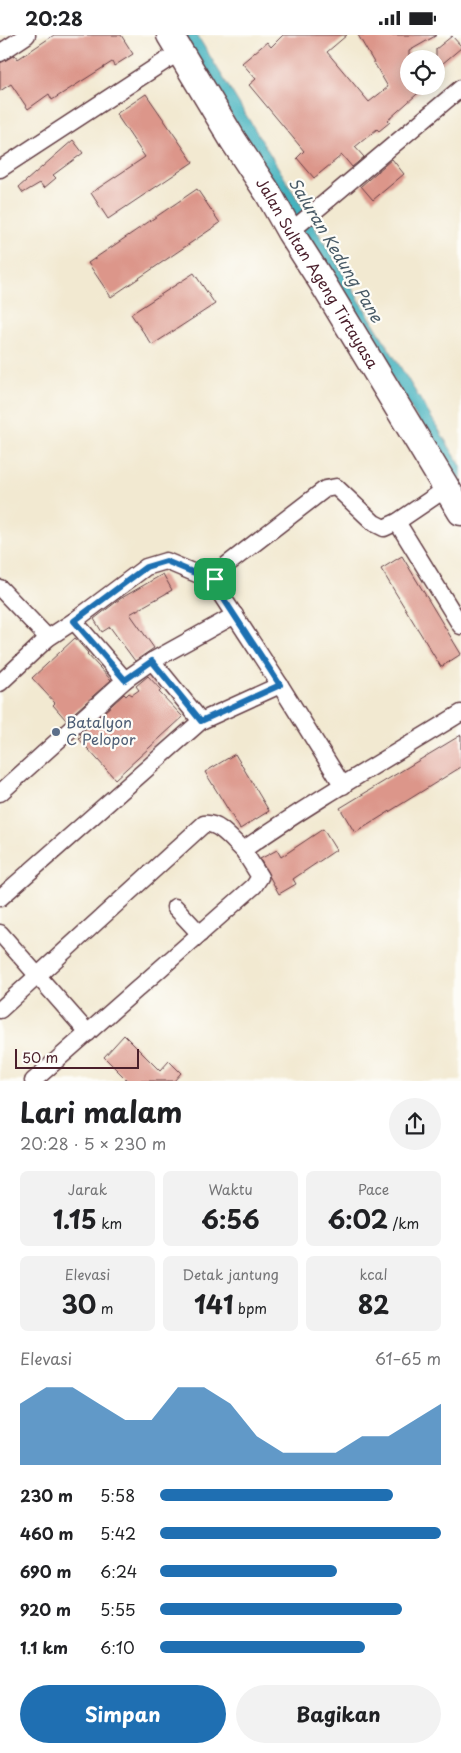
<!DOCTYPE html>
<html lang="id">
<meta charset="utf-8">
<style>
body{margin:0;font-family:"Playpen Sans",sans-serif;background:#f2f2f2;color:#202124;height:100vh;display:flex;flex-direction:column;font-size:19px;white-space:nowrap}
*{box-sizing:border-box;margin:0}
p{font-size:16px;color:#757577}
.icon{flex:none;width:28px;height:28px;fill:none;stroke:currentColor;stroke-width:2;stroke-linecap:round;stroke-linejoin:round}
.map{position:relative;height:1046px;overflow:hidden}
.sheet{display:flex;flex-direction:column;background:#fff;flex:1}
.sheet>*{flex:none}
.buttons{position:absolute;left:400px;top:15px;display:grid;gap:10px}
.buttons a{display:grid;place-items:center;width:45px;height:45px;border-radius:50%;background:#fff;box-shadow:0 2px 12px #0003;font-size:25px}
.scale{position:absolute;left:15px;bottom:12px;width:124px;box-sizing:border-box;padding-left:5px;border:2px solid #4a1f2b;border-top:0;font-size:14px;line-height:18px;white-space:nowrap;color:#4a1f2b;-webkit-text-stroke:4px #fdfcf7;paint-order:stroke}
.pin{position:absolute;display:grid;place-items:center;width:42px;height:42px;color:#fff;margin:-21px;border-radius:10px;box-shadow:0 2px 8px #0006}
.round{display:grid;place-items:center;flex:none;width:52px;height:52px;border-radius:26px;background:#f2f2f2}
.headline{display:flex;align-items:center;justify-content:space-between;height:85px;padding:0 20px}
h1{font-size:28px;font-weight:700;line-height:38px}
.metrics{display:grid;grid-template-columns:repeat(3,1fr);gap:8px;height:85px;padding:5px 20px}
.metrics div{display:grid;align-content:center;border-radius:8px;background:#f2f2f2;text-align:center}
.metrics b{font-size:25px;font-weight:700}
.metrics small{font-size:14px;font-weight:400}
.metrics p{font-size:14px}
.chart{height:140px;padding:10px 20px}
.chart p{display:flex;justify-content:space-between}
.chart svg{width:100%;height:90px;margin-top:5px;fill:#1f6fb2;opacity:.7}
.action{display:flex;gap:10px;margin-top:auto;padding:10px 20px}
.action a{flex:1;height:58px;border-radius:30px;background:#1f6fb2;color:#fff;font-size:20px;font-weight:700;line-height:58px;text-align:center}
.action a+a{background:#f2f2f2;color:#202124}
ul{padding:0 20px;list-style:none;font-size:16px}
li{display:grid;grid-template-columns:80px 60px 1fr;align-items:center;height:38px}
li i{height:12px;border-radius:6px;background:#1f6fb2}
.status{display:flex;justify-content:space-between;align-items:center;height:35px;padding:0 25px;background:#fff;direction:ltr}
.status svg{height:14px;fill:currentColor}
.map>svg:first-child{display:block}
.water{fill:#45b3bf;stroke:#486975}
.building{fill:#dc968a}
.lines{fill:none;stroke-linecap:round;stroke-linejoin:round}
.minor-casing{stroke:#633d44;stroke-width:19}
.primary-casing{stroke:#633d44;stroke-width:29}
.minor{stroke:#fff;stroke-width:16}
.primary{stroke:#fff;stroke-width:26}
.route-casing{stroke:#fff;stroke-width:10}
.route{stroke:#1f6fb2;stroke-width:6}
.service-dot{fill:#5c6f8a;stroke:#fdfcf7;stroke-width:2}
.labels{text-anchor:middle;stroke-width:4.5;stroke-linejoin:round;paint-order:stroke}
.street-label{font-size:15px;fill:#4a1f2b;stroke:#fdfcf7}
.service-label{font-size:15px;fill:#4e5e75;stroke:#fdfcf7;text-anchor:start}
.water-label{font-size:16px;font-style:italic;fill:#485a66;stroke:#fdfcf7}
</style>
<div class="status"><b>20:28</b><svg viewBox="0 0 49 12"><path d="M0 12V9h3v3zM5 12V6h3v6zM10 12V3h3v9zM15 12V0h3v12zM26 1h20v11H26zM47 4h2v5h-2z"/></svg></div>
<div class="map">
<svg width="461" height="1046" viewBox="0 0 461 1046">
<rect width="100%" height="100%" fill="#fdfcf7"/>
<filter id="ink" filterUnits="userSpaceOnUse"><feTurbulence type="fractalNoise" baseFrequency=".02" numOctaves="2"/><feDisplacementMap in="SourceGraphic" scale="10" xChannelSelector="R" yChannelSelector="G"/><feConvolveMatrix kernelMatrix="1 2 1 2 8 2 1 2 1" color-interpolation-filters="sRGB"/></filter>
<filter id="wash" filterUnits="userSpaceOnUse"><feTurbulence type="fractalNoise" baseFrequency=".0096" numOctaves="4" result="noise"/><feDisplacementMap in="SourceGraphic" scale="20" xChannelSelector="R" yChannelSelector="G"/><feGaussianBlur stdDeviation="1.12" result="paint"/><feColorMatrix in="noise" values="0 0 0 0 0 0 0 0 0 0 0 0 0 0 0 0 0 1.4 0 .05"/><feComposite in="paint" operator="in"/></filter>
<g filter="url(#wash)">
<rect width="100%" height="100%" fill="#f2e9d1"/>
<path class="water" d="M182 0H197L461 431V455Z"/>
<g id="blocks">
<g class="building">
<path d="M54 0H121L133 19 114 31 112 27 52 65 49 59 28 74 11 49 0 56V28L15 20 18 24Z"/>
<path d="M283 0H347L327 17 369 67 388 52 358 0H437L409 16V51H426L388 85 390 87 379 96 377 94 355 112 364 122 352 132 342 120 314 143 297 123 304 116 249 50 256 44 242 28 267 7 271 12Z"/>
<path d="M452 1 461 11V13L436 34V14Z"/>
<path d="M146 59 193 127 108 184 91 158 145 122 116 79Z"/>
<path d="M73 105 83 118 53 140 56 143 44 153 40 148 23 158 19 152Z"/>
<path d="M392 124 404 139 373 165 361 151Z"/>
<path d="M197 154 220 188 111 262 88 228Z"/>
<path d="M194 238 215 269 152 310 131 279Z"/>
<path d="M402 521 461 619 441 632 381 534Z"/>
<path d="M163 539 172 555 130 579 154 613 135 626 110 592 102 597 94 584 120 564Z"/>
<path d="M75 603 88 618 87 619 111 645 66 685 53 670 55 668 32 643Z"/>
<path d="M148 641 161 655 159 657 183 682 115 744 79 704 82 701 80 699 124 659 126 661 129 658 132 660 139 655 136 651Z"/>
<path d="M461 700V732L355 798 340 773Z"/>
<path d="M235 719 269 776 240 794 205 737Z"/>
<path d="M323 794 336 815 293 844 296 849 279 859 260 824 277 815 281 822Z"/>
<path d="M124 1000 160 1036 169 1026 181 1038 174 1046H128L104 1022Z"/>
</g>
</g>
</g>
<g filter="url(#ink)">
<use href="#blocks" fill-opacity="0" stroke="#633d44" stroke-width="1"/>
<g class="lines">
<g class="minor-casing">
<g id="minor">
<path d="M0 18 27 0"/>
<path d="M0 134 179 17"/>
<path d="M290 197 461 53"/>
<path d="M397 487 461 591"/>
<path d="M0 553 48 603"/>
<path d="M74 586 146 532 166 526 197 539 215 543"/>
<path d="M152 626 235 580"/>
<path d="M0 648 48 603 74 586 125 645"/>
<path d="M343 751 280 650 216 552 215 543 220 535 325 454 336 452 374 488 384 493 397 487 447 453"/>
<path d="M0 758 125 645 152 626 201 686"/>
<path d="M0 863 201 686 280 650"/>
<path d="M175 872 200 899"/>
<path d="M0 898 88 998"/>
<path d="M0 975 204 789C219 787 232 805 243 815"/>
<path d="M33 1046 254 851 260 842 243 815C313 766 388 723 461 678"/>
</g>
</g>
<g class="primary-casing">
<g id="primary">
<path id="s1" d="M170 0 233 105 268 158 290 197 322 247 461 477"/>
</g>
</g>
<use href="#minor" class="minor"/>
<use href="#primary" class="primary"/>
</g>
</g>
<g class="lines" filter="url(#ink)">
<g class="route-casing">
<path id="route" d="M166 526 197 539 215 544 216 552 280 650 201 686 152 626 125 645 74 586 146 532Z"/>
</g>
<use href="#route" class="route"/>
</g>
<circle class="service-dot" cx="56" cy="697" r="5"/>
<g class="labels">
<g class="street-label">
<text dy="5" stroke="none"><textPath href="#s1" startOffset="280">Jalan Sultan Ageng Tirtayasa</textPath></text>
</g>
<g class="service-label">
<text x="66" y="693">Batalyon<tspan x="66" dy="17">C Pelopor</tspan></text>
</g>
<g class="water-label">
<text transform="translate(336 215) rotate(59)" y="6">Saluran Kedung Pane</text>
</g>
</g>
</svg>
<div class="buttons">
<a><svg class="icon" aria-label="locate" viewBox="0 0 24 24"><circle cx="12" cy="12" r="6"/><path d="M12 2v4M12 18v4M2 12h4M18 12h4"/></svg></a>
</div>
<div class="scale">50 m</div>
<div class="pin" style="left:215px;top:544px;background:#1e9e55"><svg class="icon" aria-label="arrive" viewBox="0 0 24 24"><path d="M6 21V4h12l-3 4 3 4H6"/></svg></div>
</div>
<section class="sheet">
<div class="headline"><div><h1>Lari malam</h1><p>20:28 · 5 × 230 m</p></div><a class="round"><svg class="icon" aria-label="share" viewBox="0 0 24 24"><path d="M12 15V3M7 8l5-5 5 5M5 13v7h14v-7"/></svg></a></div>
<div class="metrics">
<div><p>Jarak</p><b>1.15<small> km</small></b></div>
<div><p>Waktu</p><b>6:56</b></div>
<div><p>Pace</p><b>6:02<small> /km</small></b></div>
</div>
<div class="metrics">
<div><p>Elevasi</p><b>30<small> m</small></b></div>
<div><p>Detak jantung</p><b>141<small> bpm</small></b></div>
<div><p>kcal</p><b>82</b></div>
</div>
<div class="chart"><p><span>Elevasi</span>61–65 m</p>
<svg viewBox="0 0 160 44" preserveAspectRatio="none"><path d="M0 44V14L10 6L20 6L30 14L40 22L50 22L60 6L70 6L80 14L90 30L100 38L110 38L120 38L130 30L140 30L150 22L160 14V44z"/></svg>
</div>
<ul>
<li><b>230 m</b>5:58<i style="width:83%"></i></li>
<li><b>460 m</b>5:42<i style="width:100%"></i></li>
<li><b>690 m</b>6:24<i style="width:63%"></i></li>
<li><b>920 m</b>5:55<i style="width:86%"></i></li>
<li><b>1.1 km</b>6:10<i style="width:73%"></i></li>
</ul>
<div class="action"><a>Simpan</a><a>Bagikan</a></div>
</section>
